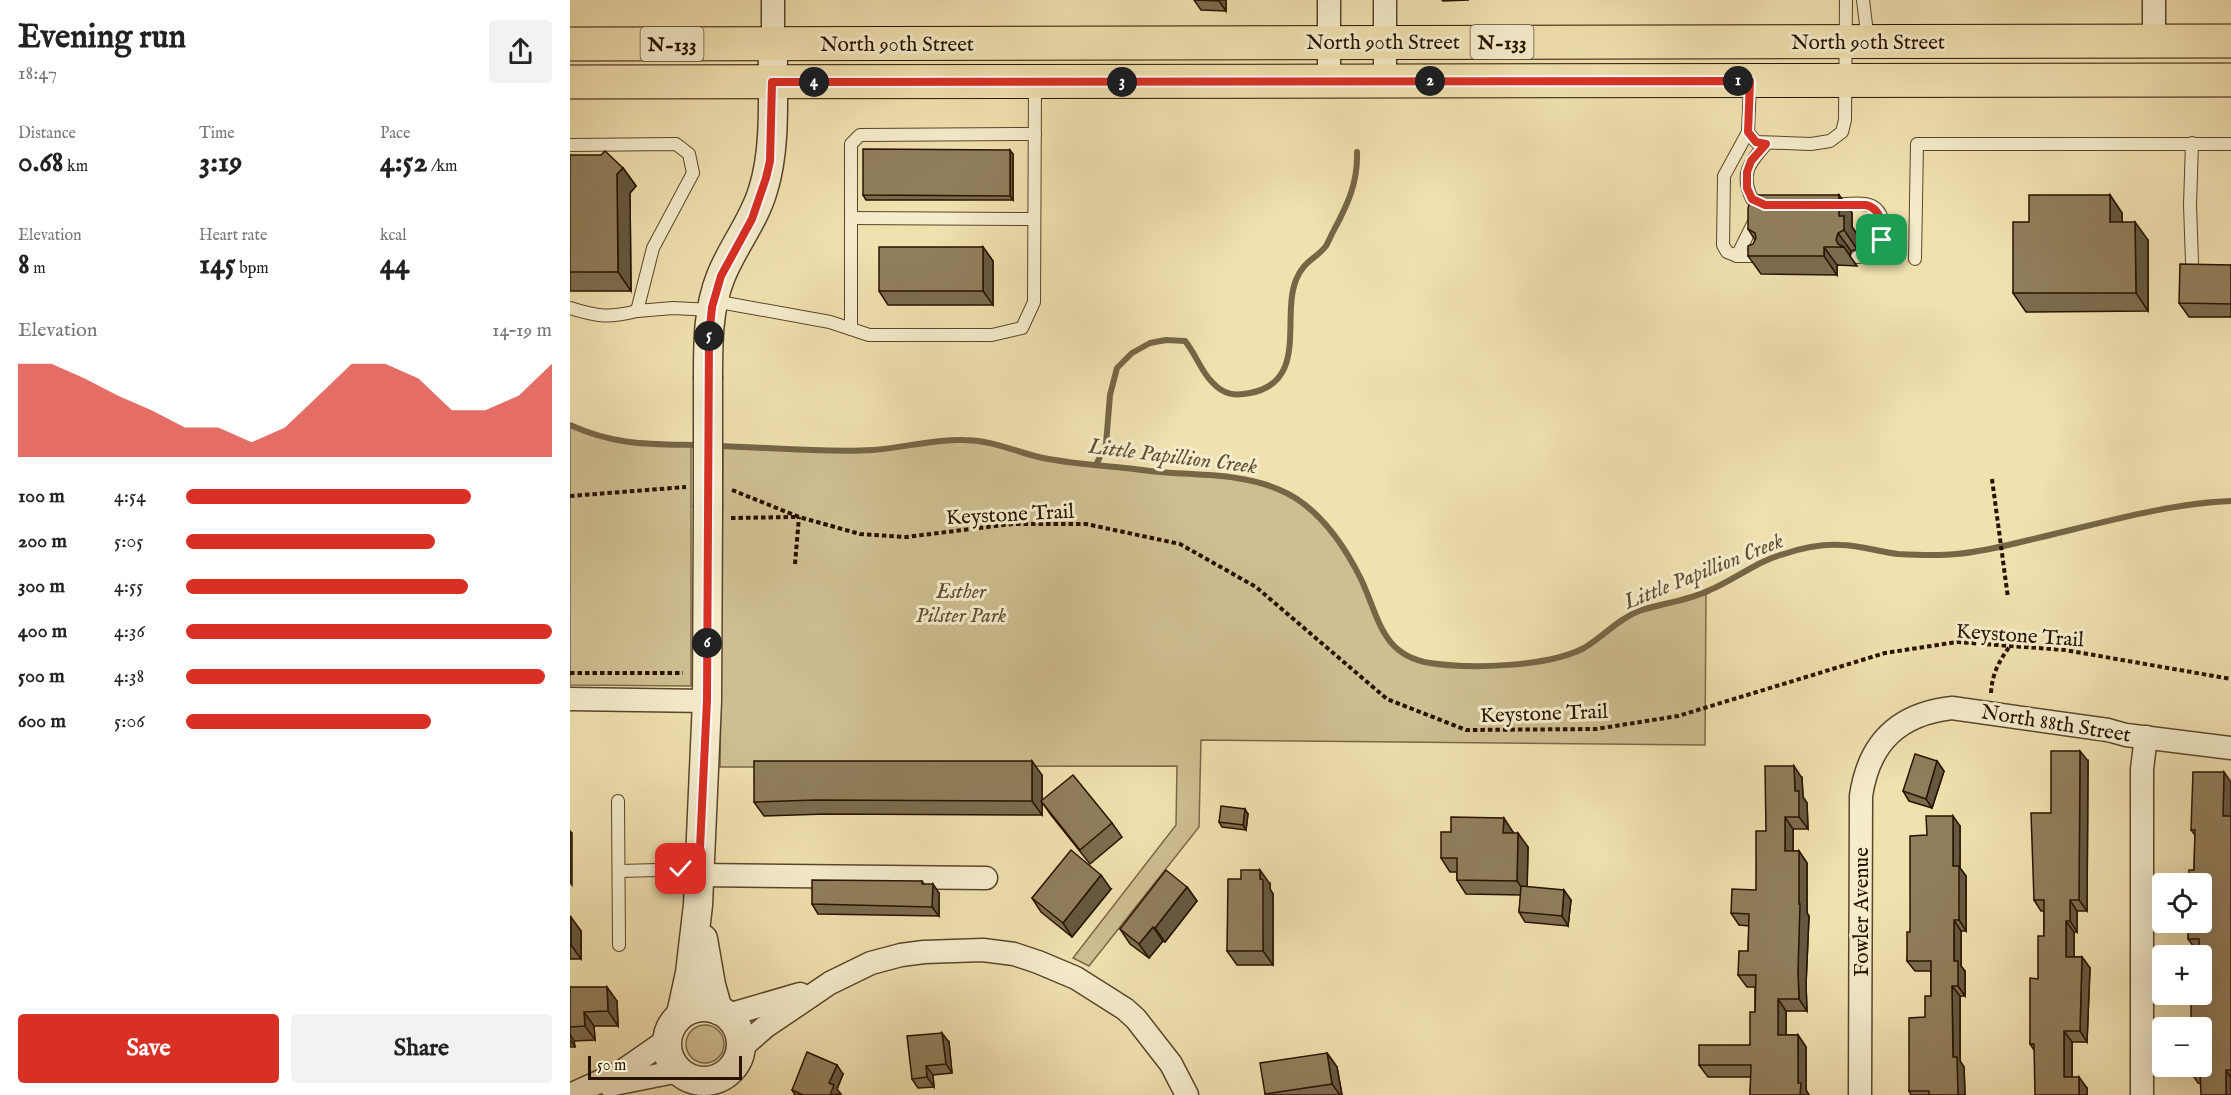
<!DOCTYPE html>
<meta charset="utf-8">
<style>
body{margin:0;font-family:"IM FELL English",serif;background:#f2f2f2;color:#222;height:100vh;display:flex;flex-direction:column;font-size:22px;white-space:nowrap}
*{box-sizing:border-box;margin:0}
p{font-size:20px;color:#767676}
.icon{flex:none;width:33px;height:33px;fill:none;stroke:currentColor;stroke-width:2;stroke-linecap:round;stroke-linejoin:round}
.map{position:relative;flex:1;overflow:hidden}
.drawer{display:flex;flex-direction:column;background:#fff;width:570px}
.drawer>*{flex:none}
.buttons{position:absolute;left:1582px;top:873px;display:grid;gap:12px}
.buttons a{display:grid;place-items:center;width:60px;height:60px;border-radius:6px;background:#fff;box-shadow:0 6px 24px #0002;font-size:30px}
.scale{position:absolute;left:18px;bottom:15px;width:154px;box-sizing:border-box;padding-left:6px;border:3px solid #281301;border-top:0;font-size:16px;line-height:21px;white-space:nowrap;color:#281301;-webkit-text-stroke:4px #f5eccb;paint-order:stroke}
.pin{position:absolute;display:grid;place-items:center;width:51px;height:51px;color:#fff;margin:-26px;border-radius:12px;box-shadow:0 3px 9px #0006}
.km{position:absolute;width:30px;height:30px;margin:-15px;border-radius:50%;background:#222;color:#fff;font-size:16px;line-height:30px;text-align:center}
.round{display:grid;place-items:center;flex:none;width:63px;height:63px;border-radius:6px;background:#f2f2f2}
.overview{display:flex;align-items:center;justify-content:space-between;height:102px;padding:0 18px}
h1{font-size:33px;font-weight:700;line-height:45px}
.stats{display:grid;grid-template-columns:repeat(3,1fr);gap:9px;height:102px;padding:6px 18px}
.stats div{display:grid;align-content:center}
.stats b{font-size:30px;font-weight:700}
.stats small{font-size:16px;font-weight:400}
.stats p{font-size:16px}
.chart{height:168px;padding:12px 18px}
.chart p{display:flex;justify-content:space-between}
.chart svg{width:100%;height:108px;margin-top:6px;fill:#d93025;opacity:.7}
.button{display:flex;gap:12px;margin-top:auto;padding:12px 18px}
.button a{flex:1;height:69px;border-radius:6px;background:#d93025;color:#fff;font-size:24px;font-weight:700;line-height:69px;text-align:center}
.button a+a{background:#f2f2f2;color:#222}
ul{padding:0 18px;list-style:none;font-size:20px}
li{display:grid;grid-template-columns:96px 72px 1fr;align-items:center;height:45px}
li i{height:15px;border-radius:8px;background:#d93025}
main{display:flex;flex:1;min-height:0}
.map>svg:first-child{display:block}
.green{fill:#cebe91;stroke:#7b6849;stroke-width:1.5}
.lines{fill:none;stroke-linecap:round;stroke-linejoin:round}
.stream{stroke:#776546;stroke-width:6}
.service-casing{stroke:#5a462c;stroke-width:14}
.minor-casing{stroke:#5a462c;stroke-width:25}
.tertiary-casing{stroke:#5a462c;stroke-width:31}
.primary-casing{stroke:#281301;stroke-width:35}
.path{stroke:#281301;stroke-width:4;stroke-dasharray:4.5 3;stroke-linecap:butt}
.service{stroke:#f5eccb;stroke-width:12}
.minor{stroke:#f5eccb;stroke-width:22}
.tertiary{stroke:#f5eccb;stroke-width:28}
.primary{stroke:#f0e1af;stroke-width:33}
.tertiary-bridge-casing{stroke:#5a462c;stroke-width:31;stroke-linecap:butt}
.tertiary-bridge{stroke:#f5eccb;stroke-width:28}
.wall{fill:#7c6c4e;stroke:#281301;stroke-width:1.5}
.shaded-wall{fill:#655840;stroke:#281301;stroke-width:1.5}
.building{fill:#907e5b;stroke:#281301;stroke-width:1.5}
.route-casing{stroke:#fff;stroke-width:12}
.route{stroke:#d93025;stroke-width:8}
.labels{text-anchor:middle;stroke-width:6;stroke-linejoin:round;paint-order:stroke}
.shield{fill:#f5eccb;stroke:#66543e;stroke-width:1.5}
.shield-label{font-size:20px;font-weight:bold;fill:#281301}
.street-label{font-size:21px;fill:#281301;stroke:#f5eccb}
.park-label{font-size:21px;font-style:italic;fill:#624f33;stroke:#f5eccb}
.water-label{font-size:22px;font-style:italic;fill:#635035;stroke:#f5eccb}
</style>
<main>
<section class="drawer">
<div class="overview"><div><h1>Evening run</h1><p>18:47</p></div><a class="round"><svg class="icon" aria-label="share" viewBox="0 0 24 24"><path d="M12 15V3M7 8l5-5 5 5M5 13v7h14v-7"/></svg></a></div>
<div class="stats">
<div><p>Distance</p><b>0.68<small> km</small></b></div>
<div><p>Time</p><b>3:19</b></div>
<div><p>Pace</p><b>4:52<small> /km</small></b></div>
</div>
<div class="stats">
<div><p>Elevation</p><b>8<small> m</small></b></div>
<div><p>Heart rate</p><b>145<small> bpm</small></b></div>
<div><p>kcal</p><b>44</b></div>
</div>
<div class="chart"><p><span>Elevation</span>14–19 m</p>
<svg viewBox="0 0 160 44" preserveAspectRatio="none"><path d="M0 44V6L10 6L20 12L30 19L40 25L50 32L60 32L70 38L80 32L90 19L100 6L110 6L120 12L130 25L140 25L150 19L160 6V44z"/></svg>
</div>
<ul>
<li><b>100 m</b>4:54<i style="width:78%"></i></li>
<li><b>200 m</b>5:05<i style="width:68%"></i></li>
<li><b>300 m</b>4:55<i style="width:77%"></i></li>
<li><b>400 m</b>4:36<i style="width:100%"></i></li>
<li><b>500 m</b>4:38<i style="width:98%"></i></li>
<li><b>600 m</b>5:06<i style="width:67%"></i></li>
</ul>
<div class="button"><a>Save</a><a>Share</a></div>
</section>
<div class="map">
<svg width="1661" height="1095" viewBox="0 0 1661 1095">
<rect width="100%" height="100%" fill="#f0e1af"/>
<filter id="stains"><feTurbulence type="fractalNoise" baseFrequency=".00333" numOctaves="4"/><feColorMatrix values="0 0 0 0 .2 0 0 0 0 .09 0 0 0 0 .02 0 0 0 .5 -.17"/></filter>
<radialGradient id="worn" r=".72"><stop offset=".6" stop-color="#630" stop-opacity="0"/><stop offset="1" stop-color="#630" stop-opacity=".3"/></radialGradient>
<g class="green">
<path d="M0 425C39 442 79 446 121 445V686L0 685Z"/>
<path d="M389 440 419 441 470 457 610 475H649L678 480 707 489 733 502 757 526 775 549 791 581 812 632 823 646 836 657 860 663 913 665 957 664 986 658 1013 648 1053 619 1071 610 1136 592 1135 745 631 740 629 827 519 966 503 958 606 825 607 766 150 767 153 446 257 450H304Z"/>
<circle cx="135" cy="1044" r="19"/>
</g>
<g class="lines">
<g class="stream">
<path d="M0 425C46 446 81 444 130 445"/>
<path d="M146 446C198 447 251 453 303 450 333 448 363 439 393 440 423 440 445 452 473 458 508 465 544 466 580 471 623 476 669 472 710 490 748 506 773 543 791 579 809 617 811 655 860 663 900 669 978 667 1014 648 1033 637 1048 619 1069 611 1092 603 1118 601 1140 590 1164 580 1189 560 1214 554 1232 548 1252 544 1271 545 1290 545 1309 552 1328 554 1347 555 1367 556 1386 554 1410 552 1435 546 1459 540 1521 526 1597 503 1661 501"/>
<path d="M527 463 536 444 540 395 547 368 562 353 580 343 596 340 615 341C626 354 631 372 643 383 654 395 665 396 680 393 739 382 711 317 726 280 733 261 746 259 756 246 759 241 761 235 764 230 778 204 788 182 787 152"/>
</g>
<g class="service-casing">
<g id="service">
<path d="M1293 0 1298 41"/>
<path d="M1180 83 1178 132 1186 142 1241 144 1260 141 1272 132 1275 120 1276 0"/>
<path d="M1178 132 1154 176 1153 245 1157 252 1167 256H1191"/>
<path d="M1622 143 1620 205 1622 262"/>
<path d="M0 145 106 144 119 154 123 173 83 248 67 311 103 308 142 310"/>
<path d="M1194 205 1182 199C1170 174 1179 163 1196 144"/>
<path d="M1260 205C1271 205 1291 201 1302 206 1322 217 1315 257 1287 257"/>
<path d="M281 218 464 219"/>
<path d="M1167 256 1186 218"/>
<path d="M1345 259 1347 144H1661"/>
<path d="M144 301 260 322 299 335H422L452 328 464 302 465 83"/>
<path d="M0 308C28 317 39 318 67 311"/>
<path d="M281 329V144L290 135 465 134"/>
<path d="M48 801 49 945"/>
<path d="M49 871 129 869"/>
</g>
</g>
<g class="minor-casing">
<g id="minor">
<path d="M203 0V44"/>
<path d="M815 0V81"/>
<path d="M1584 40V0"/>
<path d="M759 81V0"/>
<path d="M0 699 137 701"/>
<path d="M128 875 416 878"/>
<path d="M158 1015 230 994"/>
<path d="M171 1048 195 1027 260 983 301 963 331 955 354 952 413 950 444 954 468 962 506 978 555 1009 566 1019 601 1064 617 1095"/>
<path d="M39 1085 109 1071"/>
<path d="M0 1095 51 1072 97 1040"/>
<path d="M1290 1095 1291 796C1299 742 1329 714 1382 708L1538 730 1556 735 1661 748"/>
<path d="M1572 1095V769L1576 737"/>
</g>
</g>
<g class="tertiary-casing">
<g id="tertiary">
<path d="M138 376C138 342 138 308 151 276 163 246 184 221 193 190 207 146 202 90 203 44"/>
<path d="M133 939 141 985 148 1010"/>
<circle cx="134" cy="1044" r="37"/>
<path d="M111 1014 120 973 128 905 137 701 138 508"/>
</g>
</g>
<g class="primary-casing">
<g id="primary">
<path d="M0 44 1661 41"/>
<path d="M0 82 1661 80"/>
</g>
</g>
<g class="path">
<path d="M1422 479 1438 598"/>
<path d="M162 490 229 517 290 534 336 537 442 524H516L610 544 686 587 817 699 896 730 1026 729 1108 716 1315 653 1387 642 1495 650 1661 679"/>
<path d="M0 496 116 487"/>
<path d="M161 518 225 517"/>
<path d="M225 564 229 517"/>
<path d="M0 673H113"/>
<path d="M1421 693C1422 674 1429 661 1440 646"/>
</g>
<use href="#service" class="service"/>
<use href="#minor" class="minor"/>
<use href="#tertiary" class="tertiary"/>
<use href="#primary" class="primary"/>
<g class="tertiary-bridge-casing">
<path id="tertiary-bridge" d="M138 376V508"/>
</g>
<use href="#tertiary-bridge" class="tertiary-bridge"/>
</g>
<g class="wall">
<path d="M624 0H656V11L631 10Z"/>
<path d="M872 0H899L873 1Z"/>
<path d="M443 154V200H296L293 195Z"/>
<path d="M0 155 53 168 66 186 60 193 61 291H0Z"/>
<path d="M1269 195 1282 213V227L1287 234V249L1281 251 1280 256 1287 266 1267 265V275L1191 274 1178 256 1185 240 1178 229Z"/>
<path d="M1540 195 1552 213V222L1578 240V311L1456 312 1443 293 1459 222Z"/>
<path d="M413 247 423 261V305H318L309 291Z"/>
<path d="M1661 265V317H1619L1609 303Z"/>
<path d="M1367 761 1374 771 1362 808 1339 801 1333 791Z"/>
<path d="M1518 761 1517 911H1507V932H1504V957H1512L1520 968 1517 1042H1502V1077L1517 1088V1095L1464 1050 1460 1044 1474 936V911H1471L1464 900 1481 813Z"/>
<path d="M472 775V801L542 823 552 837 520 864 481 815 472 802V815L256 814 194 816 184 802Z"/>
<path d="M1232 778 1233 797 1237 803 1238 829H1223V851H1229L1237 863V913L1239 916 1236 985 1237 1011H1216V1035H1228L1236 1047V1090L1239 1095H1180L1181 1077H1138L1129 1065 1180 1045 1185 1012V987H1177L1168 975 1178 951 1179 926 1169 925 1161 913 1186 890 1196 831Z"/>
<path d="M1661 782V1095L1628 1083 1620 1071 1636 1001V969L1632 964V956L1629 951H1627L1618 939 1624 870 1625 835 1621 830Z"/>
<path d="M678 814 676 830 652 827 649 822Z"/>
<path d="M1390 826V868L1396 876V931H1391V966L1395 971V996H1390V1061L1394 1067 1395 1095H1341L1339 1091 1355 1017 1361 996V971H1345L1337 961 1340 932 1357 835Z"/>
<path d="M943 832V833L958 847 957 887 1001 900 998 926 955 922 949 912 951 895 896 894 887 880V872H880L871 858Z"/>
<path d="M352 881 354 884 369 893V916L248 914 242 904Z"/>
<path d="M700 884V889L703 894V965H667L657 951Z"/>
<path d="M617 887 627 901 595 942 593 941 579 958 560 944 550 929Z"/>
<path d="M541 889 502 937 471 912 462 898Z"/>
<path d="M0 917 11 931V959H0Z"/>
<path d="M0 987 47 1001 48 1026H24L25 1040 4 1041 5 1047H0Z"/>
<path d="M379 1042 382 1073 363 1075 364 1087 348 1088 342 1079Z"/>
<path d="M757 1053 767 1067 772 1095H696L695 1094Z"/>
<path d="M273 1074 267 1089 270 1095H225L222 1090Z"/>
</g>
<g class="shaded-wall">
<path d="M649 0H656V11L649 1Z"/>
<path d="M440 150 443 154V200L440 196Z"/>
<path d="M53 168 66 186 60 193 61 291 48 272 47 174Z"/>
<path d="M1269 195 1282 213V227L1287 234V249L1274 230 1269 216Z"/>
<path d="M1540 195 1552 213V240L1540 222Z"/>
<path d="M1565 222 1578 240V311L1566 293Z"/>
<path d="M1268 233 1281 251 1280 256 1274 247H1270L1266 240Z"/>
<path d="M413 247 423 261V305L413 291Z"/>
<path d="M1254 247 1267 265V275L1254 256Z"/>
<path d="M1510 751 1518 761 1517 911 1509 900Z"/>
<path d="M462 761 472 775V815L462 801Z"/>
<path d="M1367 761 1374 771 1362 808 1356 799Z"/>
<path d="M1224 766 1232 778 1233 797 1237 803 1238 829 1229 817 1225 791Z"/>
<path d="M1654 772 1661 782V827L1653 816Z"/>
<path d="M675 809 678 814 676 830 673 825Z"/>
<path d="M1383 816 1390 826V868L1396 876V931L1389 920 1383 866Z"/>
<path d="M1215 817 1223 829V863L1215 851Z"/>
<path d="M934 818 943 832V847L933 833Z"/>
<path d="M0 831 2 833V885L0 882Z"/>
<path d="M948 833 958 847 957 895 947 881Z"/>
<path d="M1229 851 1237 863V913L1239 916 1236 985 1237 1011 1229 999 1228 972Z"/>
<path d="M690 870 700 884V889L703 894V965L693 951Z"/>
<path d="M531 875 541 889 502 937 493 923Z"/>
<path d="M363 884 369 893V916L362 907Z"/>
<path d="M617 887 627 901 595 942 585 928Z"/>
<path d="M994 890 1001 900 998 926 992 916Z"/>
<path d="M1500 900 1507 911V932L1500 921Z"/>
<path d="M1 917 11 931V959L1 945Z"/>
<path d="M1384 920 1391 931V966L1395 971V996L1388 986 1384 961Z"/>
<path d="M1496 921 1504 932V968L1496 957Z"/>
<path d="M583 927 593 941 579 958 569 944Z"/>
<path d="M1512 957 1520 968 1517 1042 1510 1031Z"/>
<path d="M1382 986 1390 996V1061L1394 1067 1395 1095H1388L1383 1057Z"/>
<path d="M37 987 47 1001 48 1026 38 1011Z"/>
<path d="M1208 999 1216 1011V1047L1208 1035Z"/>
<path d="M14 1012 24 1026 25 1040 15 1026Z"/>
<path d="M1494 1031 1502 1042V1088L1494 1077Z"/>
<path d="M372 1033 379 1042 382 1073 376 1064Z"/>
<path d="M0 1034 4 1041 5 1047 0 1040Z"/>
<path d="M1228 1035 1236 1047V1090L1239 1095H1230L1228 1083Z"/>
<path d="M757 1053 767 1067 772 1095H770L762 1084Z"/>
<path d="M267 1065 273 1074 267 1089 271 1094 260 1095 259 1083Z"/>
<path d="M356 1066 363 1075 364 1087 357 1077Z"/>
<path d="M1656 1070 1661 1078V1095H1656Z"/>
<path d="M1509 1077 1517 1088V1095H1509Z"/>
</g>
<g class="building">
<path d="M624 0H649V1Z"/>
<path d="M293 149 440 150V196L293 195Z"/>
<path d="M35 151 53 168 47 174 48 272H0V155H31Z"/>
<path d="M1182 195H1269V216H1274V230L1268 233 1266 240 1268 244 1274 247H1254V256H1178V246L1183 244 1186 238 1185 233 1178 229V208Z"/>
<path d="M1459 195H1540V222H1565L1566 293H1443V222H1459Z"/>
<rect x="309" y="247" width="104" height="44"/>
<path d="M1610 264 1661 265V304L1609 303Z"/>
<path d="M1481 751H1510L1509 900H1500V921H1496V957H1512L1510 1031H1494V1077H1509V1095H1465L1464 1044H1460V978L1468 979V936H1474V900H1464L1461 813H1481Z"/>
<path d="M1345 754 1367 761 1356 799 1333 791Z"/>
<path d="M184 761H462V801L246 800 184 802Z"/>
<path d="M1195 766H1224L1225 791H1229V817H1215V851H1229V904H1230L1228 972 1229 999H1208V1035H1228V1083H1231L1230 1095H1180L1181 1065H1129V1045H1180V1012H1185L1186 975H1168L1169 951H1178L1179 914 1161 913 1162 889 1186 890V831H1196Z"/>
<path d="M1623 772H1654L1653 816H1661V1070H1656V1095H1631L1630 1070 1620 1071V1066H1632V1028H1621V1001H1636V961H1632V956H1629V939H1618L1619 922H1632V884H1619V870H1624L1625 830H1621Z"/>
<path d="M503 775 542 823 510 850 471 801Z"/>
<path d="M651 806 675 809 673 825 649 822Z"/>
<path d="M1356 816H1383V866H1389V920H1384V961H1388V986H1382L1383 1057H1387L1388 1095H1359V1091H1339V1018L1355 1017V996H1361V961H1337V932H1340V836L1357 835Z"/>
<path d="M881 817 934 818 933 833H948L947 881 887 880V858H871V832H881Z"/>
<path d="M501 850 531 875 493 923 462 898Z"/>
<path d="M596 870 617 887 585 928 583 927 569 944 550 929Z"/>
<path d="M671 870H690V879L693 880V951H657L658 879H671Z"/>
<path d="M242 880 352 881V884H363L362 907 242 904Z"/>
<path d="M951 886 994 890 992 916 949 912Z"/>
<rect x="0" y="917" width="1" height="28"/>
<path d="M0 987H37L38 1011 14 1012 15 1026 0 1027Z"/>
<path d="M372 1033 376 1064 356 1066 357 1077 342 1079 337 1036Z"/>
<path d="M237 1052 267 1065 259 1083 264 1085 260 1095H233L222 1090Z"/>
<path d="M757 1053 762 1084 695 1094 690 1063Z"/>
</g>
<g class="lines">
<g class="route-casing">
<path id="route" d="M111 869H129L137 700 139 337 142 307 151 276 182 219 196 178 200 161 202 82 1180 81 1178 132 1186 142 1196 144 1181 161 1177 172V188L1182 199 1195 205H1296C1312 209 1313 226 1312 240"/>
</g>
<use href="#route" class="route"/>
</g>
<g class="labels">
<g class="shield">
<rect x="900.5" y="25" width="63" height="34" rx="4.5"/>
<rect x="70.5" y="27" width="63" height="34" rx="4.5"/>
</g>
<g class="shield-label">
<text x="932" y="49">N-133</text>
<text x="102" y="51">N-133</text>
</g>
<g class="street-label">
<text x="813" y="49">North 90th Street</text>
<text x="1298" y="49">North 90th Street</text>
<text x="327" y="51">North 90th Street</text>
<text transform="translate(440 514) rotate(-3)" y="7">Keystone Trail</text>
<text transform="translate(1450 635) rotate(4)" y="7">Keystone Trail</text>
<text transform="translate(974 713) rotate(-2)" y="7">Keystone Trail</text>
<text transform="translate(1486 723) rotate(9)" y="7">North 88th Street</text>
<text transform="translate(1291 912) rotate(-90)" y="7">Fowler Avenue</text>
</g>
<g class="park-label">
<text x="391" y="598">Esther<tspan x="391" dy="24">Pilster Park</tspan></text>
</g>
<g class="water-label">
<text transform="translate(603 455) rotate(7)" y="8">Little Papillion Creek</text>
<text transform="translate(1133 570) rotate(-22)" y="8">Little Papillion Creek</text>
</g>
</g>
<rect width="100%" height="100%" filter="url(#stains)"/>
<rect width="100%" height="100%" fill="url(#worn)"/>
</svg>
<div class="buttons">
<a><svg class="icon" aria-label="locate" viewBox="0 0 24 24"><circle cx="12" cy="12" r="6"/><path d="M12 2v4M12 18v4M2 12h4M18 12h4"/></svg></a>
<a>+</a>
<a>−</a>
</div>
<div class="scale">50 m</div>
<div class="pin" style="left:1312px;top:240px;background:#1e9e55"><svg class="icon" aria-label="arrive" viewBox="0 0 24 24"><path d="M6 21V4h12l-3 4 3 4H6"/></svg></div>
<div class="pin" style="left:111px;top:869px;background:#d93025"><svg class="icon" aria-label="check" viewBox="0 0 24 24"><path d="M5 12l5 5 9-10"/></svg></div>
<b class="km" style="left:1168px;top:81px">1</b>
<b class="km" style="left:860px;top:81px">2</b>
<b class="km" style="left:552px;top:82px">3</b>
<b class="km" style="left:244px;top:82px">4</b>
<b class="km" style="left:139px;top:336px">5</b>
<b class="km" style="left:137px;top:643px">6</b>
</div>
</main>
